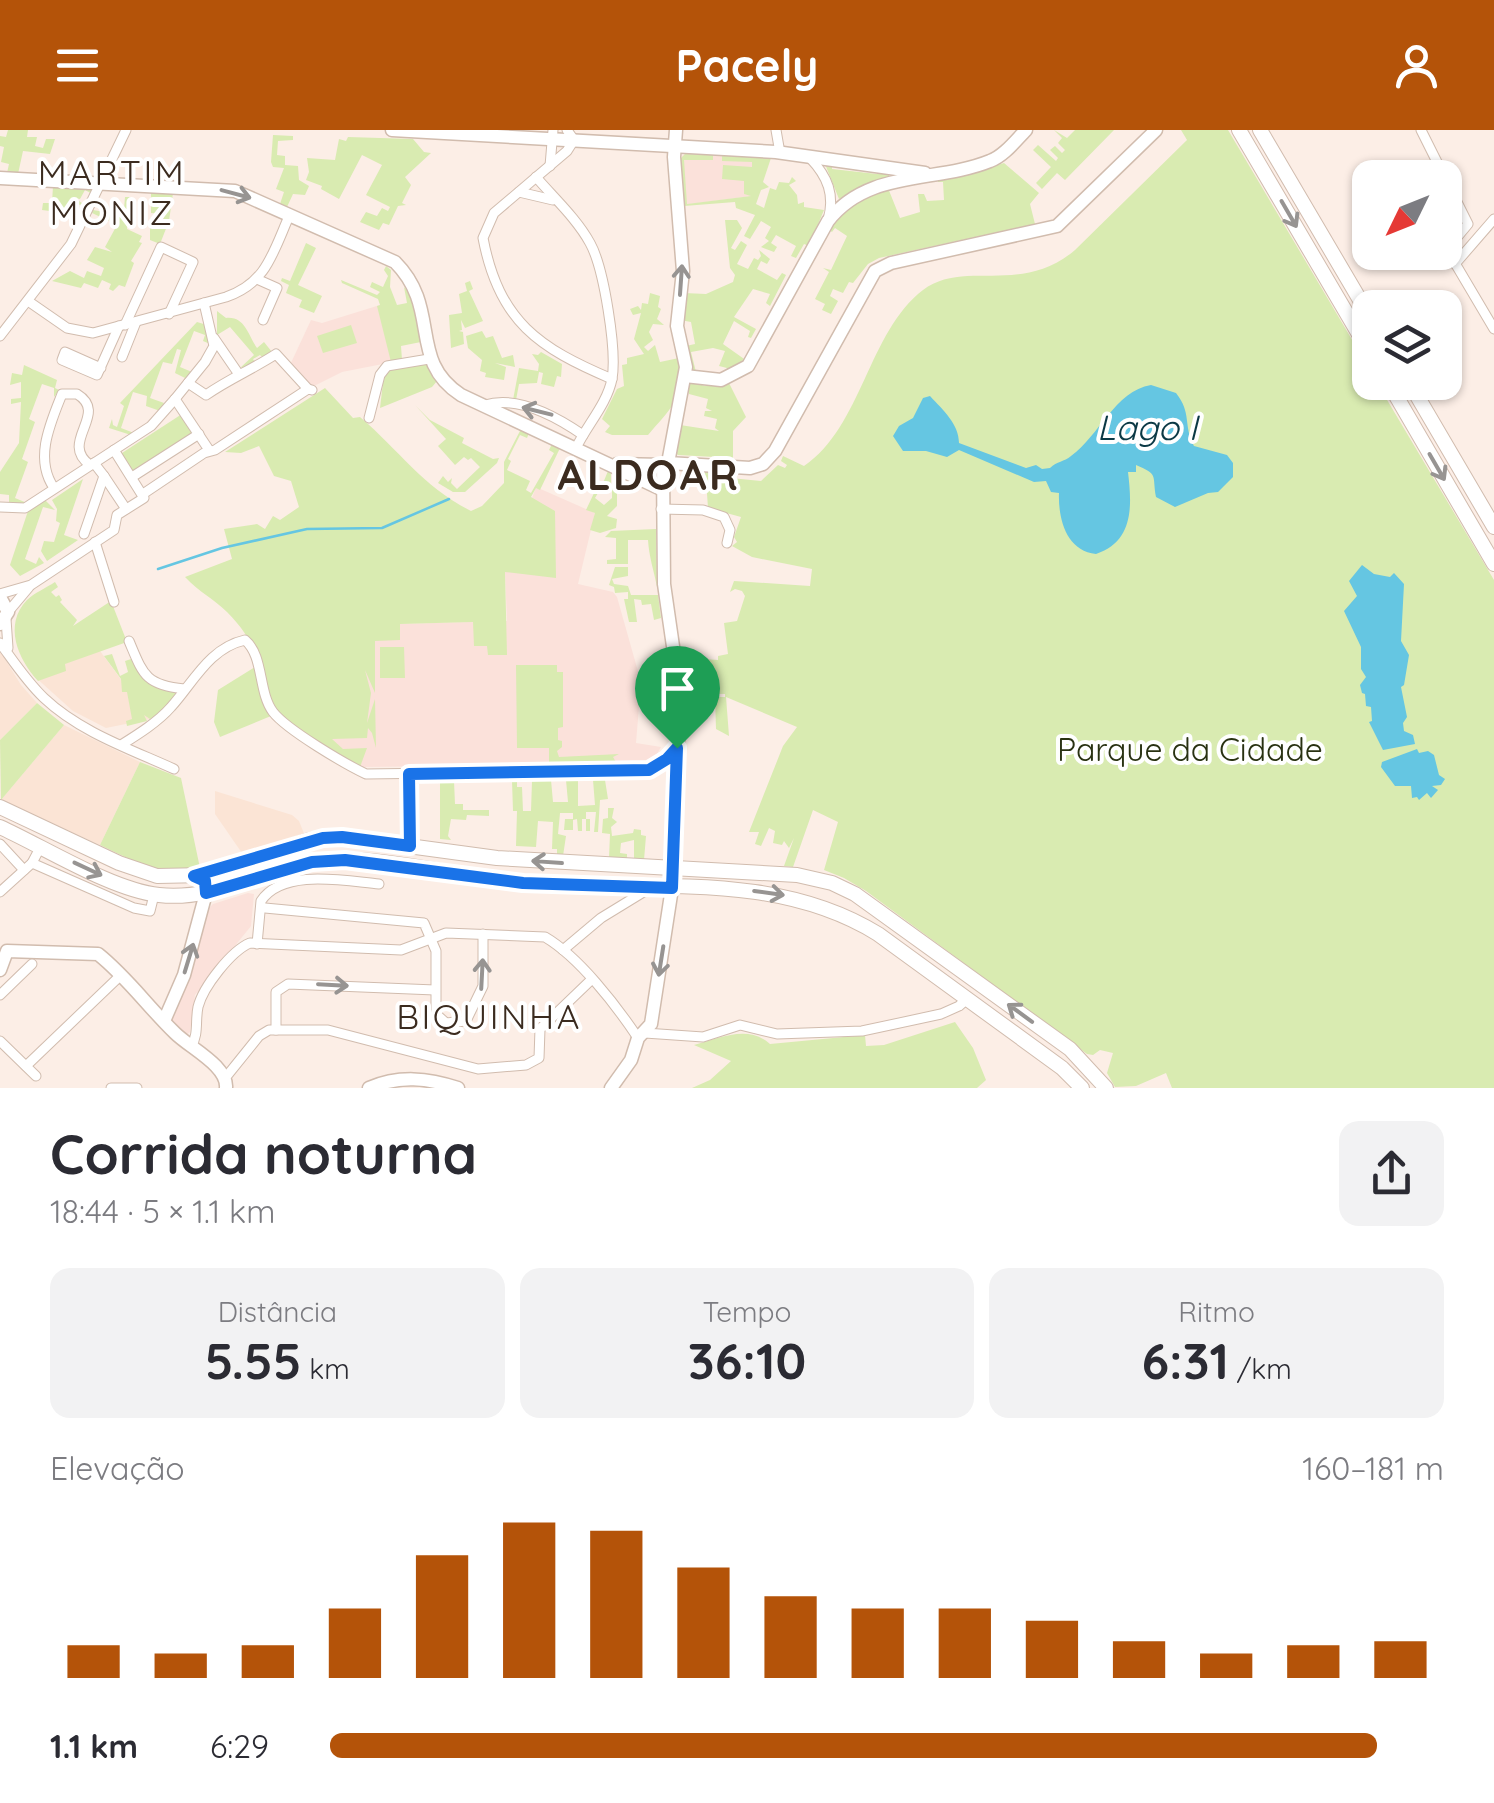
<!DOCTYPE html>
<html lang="pt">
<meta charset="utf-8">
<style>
body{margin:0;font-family:Quicksand,sans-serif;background:#f2f2f3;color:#2b2b33;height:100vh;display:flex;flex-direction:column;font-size:38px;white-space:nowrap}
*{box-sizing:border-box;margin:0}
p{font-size:32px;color:#7c7c81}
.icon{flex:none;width:55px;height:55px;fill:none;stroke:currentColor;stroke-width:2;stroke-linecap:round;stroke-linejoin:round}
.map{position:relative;height:958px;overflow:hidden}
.sheet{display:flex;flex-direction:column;background:#fff;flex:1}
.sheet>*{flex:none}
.needle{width:65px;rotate:227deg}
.tools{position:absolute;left:1352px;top:30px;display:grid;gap:20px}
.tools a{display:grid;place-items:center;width:110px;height:110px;border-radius:20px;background:#fff;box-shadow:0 2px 8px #0004;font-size:50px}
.pin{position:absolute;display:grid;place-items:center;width:85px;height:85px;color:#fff;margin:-102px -42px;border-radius:50% 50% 50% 0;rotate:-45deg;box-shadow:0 0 10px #0007}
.pin .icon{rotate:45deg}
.round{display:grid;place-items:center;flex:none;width:105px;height:105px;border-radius:20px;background:#f2f2f3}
.summary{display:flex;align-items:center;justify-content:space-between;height:170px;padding:0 50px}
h1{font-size:55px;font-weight:700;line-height:75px}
.stats{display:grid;grid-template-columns:repeat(3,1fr);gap:15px;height:170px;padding:10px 50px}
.stats div{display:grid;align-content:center;border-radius:20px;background:#f2f2f3;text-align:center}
.stats b{font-size:50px;font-weight:700}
.stats small{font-size:28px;font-weight:400}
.stats p{font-size:28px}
.chart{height:280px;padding:20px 50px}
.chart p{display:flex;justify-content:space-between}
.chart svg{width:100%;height:180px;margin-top:10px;stroke:#b45309;stroke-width:6}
ul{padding:0 50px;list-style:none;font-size:32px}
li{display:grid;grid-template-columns:160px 120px 1fr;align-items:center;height:75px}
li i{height:25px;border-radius:12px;background:#b45309}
header{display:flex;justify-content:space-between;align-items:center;height:130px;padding:0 50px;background:#b45309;color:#fff;font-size:45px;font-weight:700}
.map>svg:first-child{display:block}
.built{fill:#fbe4d5}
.education{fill:#fbe1da}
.green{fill:#d9ebb1}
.water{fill:#65c6e2}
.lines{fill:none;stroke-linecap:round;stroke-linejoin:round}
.stream{stroke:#65c6e2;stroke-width:2.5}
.street-casing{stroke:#d1bcae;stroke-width:11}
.secondary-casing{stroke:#d1bcae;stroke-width:15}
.primary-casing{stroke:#d1bcae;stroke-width:16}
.street{stroke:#fff;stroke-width:9}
.secondary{stroke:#fff;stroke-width:12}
.primary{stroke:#fff;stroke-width:14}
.oneway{stroke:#979492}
.route-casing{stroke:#fff;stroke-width:20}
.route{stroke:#1a73e8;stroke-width:12}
.labels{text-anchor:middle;stroke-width:8;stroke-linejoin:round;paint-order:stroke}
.park-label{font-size:32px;fill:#293212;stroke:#fff}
.neighbourhood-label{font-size:35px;letter-spacing:2.5px;fill:#3b2b1f;stroke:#fff}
.water-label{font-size:35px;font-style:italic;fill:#0b3945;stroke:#fff}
.district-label{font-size:42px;font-weight:bold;letter-spacing:2.5px;fill:#3b2b1f;stroke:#fff}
</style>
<header><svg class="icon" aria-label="menu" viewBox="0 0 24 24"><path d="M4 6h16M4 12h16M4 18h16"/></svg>Pacely<svg class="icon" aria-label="person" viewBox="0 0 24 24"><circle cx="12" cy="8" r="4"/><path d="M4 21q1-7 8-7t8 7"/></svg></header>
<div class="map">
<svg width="1494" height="958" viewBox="0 0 1494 958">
<rect width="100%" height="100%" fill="#fceee6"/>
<g class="built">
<path d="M0 521 21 555 37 573 0 610Z"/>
<path d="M100 521 150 589 106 598 73 581 33 545Z"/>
<path d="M64 595 140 632 100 715 1 670Z"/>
<path d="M215 661 292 685 299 691 305 706 244 726 215 684Z"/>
</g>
<g class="education">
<path d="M685 24 758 27 752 66 682 75V26Z"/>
<path d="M380 175 393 232 342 242 310 258 290 235 311 190 322 193Z"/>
<path d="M536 357 595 383 578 454 613 462 617 467 641 552 636 613 661 617 657 624 641 634 360 637 307 602V521L398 494 507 491 505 442Z"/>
<path d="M248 763 254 764 251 796 195 865 190 902 185 906 171 889 207 780 213 774Z"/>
</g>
<g class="green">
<path d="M8 0H28L27 7H37L35 16 43 18 46 9H55L50 24 23 21 18 44 7 43 9 34 1 32 4 17 0 16V6L6 7Z"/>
<path d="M1054 0 1067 8 1075 0H1114L1065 50 1057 43 1042 59 1036 53 1051 37 1033 20 1038 15 1056 31 1058 28 1050 20 1055 16 1062 23 1065 20 1058 13 1062 8Z"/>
<path d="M1181 0H1228L1370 240V252L1377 253 1494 450V958H1172L1166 943 1136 956 1115 957 1107 943 1113 923 1100 920 1093 925 1087 924 866 761 844 748 824 740 838 692 813 680 793 737 784 736 794 708 789 718 784 711 782 715 773 713 775 701 769 698 761 716 755 714 759 702H749L783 616 797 597 726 567 729 606 716 599 715 567H725V564L686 563 685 544 705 540 704 529 718 530V526L728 524 724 493 737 491 745 466 742 461 735 459 730 462 734 451 810 456 812 439 752 427 732 416 737 412 734 407 741 387 708 378 706 349 699 348V341L720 343V347L761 351 778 335 785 338 787 335 781 331 783 326 804 336C862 297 868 202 923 160 964 129 1021 166 1075 120L1187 10Z"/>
<path d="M273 5 293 6V10L278 11 277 25 285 26V35L298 36 299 50 309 56 305 65 293 64 287 77 280 74 284 62 276 59 284 38 273 37 271 32Z"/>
<path d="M348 7 413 9 424 22 431 23 405 47 411 55 402 73 406 75 398 76 389 95 383 93 379 100 360 92 366 82 377 86 382 78 388 81 390 77 366 65 382 35 362 25 339 69 321 59 322 56 306 50 309 42 307 28 335 30 339 9 346 11Z"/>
<path d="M685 24 713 25V30H684L687 74 751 66 744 64V51L722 49 723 35 752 37V32L722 31V25L771 28 763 52 769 57 761 60 756 74 764 78 770 58 776 60 779 52 789 53 792 47 796 51 789 55 797 65 798 74 804 72V77L824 80 809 116 804 114 796 128 791 126 796 116 776 105 771 113 777 117 774 122 761 117 769 111 765 108 771 97 761 91 750 109 744 106 755 85 736 78 735 72 684 76 680 29Z"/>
<path d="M1004 33 1039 63 1030 74 1035 94 879 128 868 134 853 153 849 152 843 163 833 159 830 166 838 171 831 184 822 180 825 174 815 169 829 142 823 138 831 140 847 106 835 98 832 102 829 100 848 76 888 58 900 88 920 82 918 64H924L927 71 944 70 943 52H938L937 47 975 42Z"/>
<path d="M825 34 832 35V39L877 44 878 40 889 43V47L839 69Z"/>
<path d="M53 56 96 59 94 65 85 60 80 69 57 65 75 68 83 74 74 76 73 84 42 80 43 73H52Z"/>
<path d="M151 62 173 63 169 91 160 114 150 110V88L163 90 164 84 151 83Z"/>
<path d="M125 67H131L127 99 142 106 139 112 142 113 131 131 134 133 125 157 119 155 113 161 109 159 111 154 102 150 98 158 84 153 81 158 52 151 70 141 84 148 87 141 101 146 104 138 87 130 95 117 112 122 105 117 117 95 114 84H110L109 91 92 83 93 80 110 83 111 78 124 79Z"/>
<path d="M725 90H737L742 98 731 118 735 120 741 111 747 115 737 134 748 139 754 128 758 130 761 126 759 120 770 129 767 134 761 131 757 139 777 150 782 143 786 145 770 176 766 173 770 164 753 159 734 187 756 199 751 208 748 207 750 201 734 191 723 214 747 231 725 244 727 238 719 236 725 221 713 218 691 222 696 242 692 241 686 216 695 214 691 192 680 190 684 163 706 164 733 152 735 145 730 138Z"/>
<path d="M306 113 316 118 298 155 322 166 314 183 299 177 302 170 286 163 289 155 281 151 282 148 290 151Z"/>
<path d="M386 136 391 140 390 157 397 175 407 173 404 157 416 171 421 212 401 216 402 230 391 232 377 176 380 175 378 169 342 153 341 150 377 165 380 162 370 157 372 152 383 157 388 146 384 140Z"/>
<path d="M470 151 473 159 469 161 483 191 465 198 461 190 462 200 459 201 463 202 464 214 451 218 449 185 462 183 459 164 467 161 465 153Z"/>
<path d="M650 163 660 166 658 177 661 179 657 189 664 195 653 194 649 202 653 210 644 217 648 221 655 215 660 232 679 228C687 267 669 280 648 305H612L605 302 610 296 602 289 617 259 624 256 622 235 627 234V228L644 224 634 209 641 183 633 185 630 179 638 176 641 180 642 173 648 174Z"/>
<path d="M217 181 226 188C245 186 248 205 257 218L264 212 272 222 264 229 260 225 253 229 256 234 240 238 254 225 230 197 217 205Z"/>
<path d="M197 192 207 195 210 214 203 211 205 205 194 201 180 237 192 242 187 249 175 243 181 220 177 219 172 234 163 232 150 268 164 273 160 281 146 276 147 266 133 262 121 298 134 303 131 305 109 298 112 289 113 295 117 297 124 276 120 273Z"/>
<path d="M351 195 357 213 323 223 317 206Z"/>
<path d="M482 201 486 208 493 206 502 228 513 225 515 237 495 233 506 237 504 250 485 247 486 243 480 241 482 230 468 218 466 206Z"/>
<path d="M541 222 562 234 561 247 557 246 554 257 541 254 543 243 539 242 537 253 519 254 516 270H513L519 238 538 241 539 234 532 224 538 225Z"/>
<path d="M426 233 437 251 432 257 380 278 384 244 394 238Z"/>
<path d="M24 235 57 250 55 258 59 260 54 267V258L42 254 29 289 35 292 22 329 28 332 15 368 27 373 9 374V365L0 364V342L19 313 21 272 11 274V269L21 268V252L10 255 12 243 22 245Z"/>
<path d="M688 252 706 256 729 253 746 287 733 301V328L678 325 675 322 680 295 719 301 715 298 717 289 704 286 705 281H712L706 278 708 269 689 264Z"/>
<path d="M325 258 353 288 360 287C400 321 422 356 471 381L482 376 504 353V332L521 299 529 303 527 308 520 305 508 329 511 331 507 340 530 351 526 360 531 363 554 323 549 320 552 314 560 318 540 360 536 358 531 367 555 381 556 448 505 442 507 525H488L487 516H474L473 492 400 494V510L375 511V563L365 540 371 563 367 593 375 569 376 618 372 603 368 598 367 608 332 609 343 619 367 618 360 637 340 627 273 582C263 540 258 513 227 482 213 468 200 463 185 447L232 429 224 399 257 394 265 399 273 386 280 390 299 377 291 351 274 346 259 316 241 323 225 322Z"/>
<path d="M415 275 430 290 464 308 462 313 493 329 499 328 497 333 465 362H453L438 353 443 346 448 352 452 348 451 353 457 359 480 337 471 328 468 330 464 327 455 335 438 316 446 309Z"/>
<path d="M182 284 195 303 137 342H131L121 326 122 323Z"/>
<path d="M608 341 611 343V356L617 357V376L607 386 617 389 616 398 600 403 590 400 595 383 586 380 595 361 598 363 595 368 604 375 612 368V360L605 357 601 364 599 363Z"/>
<path d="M83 349 64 405 78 410 47 431 41 421 44 411 54 412 60 393 56 391 57 379 52 370Z"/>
<path d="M45 370 55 380 43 377 25 429 36 434 39 427 44 433 20 446 10 435 28 381Z"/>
<path d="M656 399 657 457C654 441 649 427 648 410H628V434H607V430L616 429V408L605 407 611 401Z"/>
<path d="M615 437H628V446L612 449 614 454 628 456 631 465H658L661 488 654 490 651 474 642 475 641 470 634 469 637 492H629L624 469H628V462L615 463 614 457 609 455Z"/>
<path d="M55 452 58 457 51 462 56 467 59 465 62 470 60 472 77 490 73 496 111 471 127 512 65 534 66 541 38 551C18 529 3 495 27 470 34 463 46 458 55 452Z"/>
<path d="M380 517H404L405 548H380Z"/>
<path d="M112 524 120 546 128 542 125 531 134 528 143 548 178 561 162 583 150 589 144 585 147 591 127 596 126 591 132 589 127 562H122L121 549 104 526Z"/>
<path d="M516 535H557V542H563V597L558 598V610L562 611V617L557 621 559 627 619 624 613 627 617 634 549 635V618H517Z"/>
<path d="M255 537 271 586 220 607 214 592 218 560Z"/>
<path d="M37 573 64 595 1 670 0 610Z"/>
<path d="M140 632 181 648 200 738C164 748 131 730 100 715Z"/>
<path d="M517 650V657H522L523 681H531L532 651 551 650 553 672H568L566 650H578V676L595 675 593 650H605L608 669 600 670 598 702H594L596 682H586V689H590V701H586V689H582V701H578L577 689 573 690V700H564L565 689H573V683H560L558 704 566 706 563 726H557V719H552L553 692 538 691 536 717 516 716 517 681H513L512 651Z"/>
<path d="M440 651H454L455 674H463V680H489V686L467 685 466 690 451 689 448 706 451 710 440 709Z"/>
<path d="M608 678H614L612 688 617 692 611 697 612 706 633 703 634 699 641 700V705L646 706 644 730 634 729V710L621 713 620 723 627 724V729L609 728 610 704 602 703 603 689 608 688Z"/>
<path d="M955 892 973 918 986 950 977 958H692L710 950 731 931 694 915C720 908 748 894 770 914L865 905 866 916 884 915Z"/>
</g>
<g class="water">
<path d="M1151 255 1176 263C1192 283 1183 295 1194 316L1227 325 1233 333V347L1218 362 1208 363 1175 377 1156 367C1152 344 1159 345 1136 335V342H1128C1132 376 1134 411 1096 424 1066 421 1058 388 1059 363L1051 362 1046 351 1034 352 959 320 947 327 926 321H903L893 306 899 296 913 288 923 268 930 266C943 280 959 294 959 313L1026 338 1036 335 1042 339 1050 338C1057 331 1064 332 1071 326 1099 306 1115 261 1151 255Z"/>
<path d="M1362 435 1374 444 1390 447 1394 443 1404 454 1401 511 1409 525 1404 555 1401 557 1407 587 1403 593 1404 601 1413 605 1415 614 1383 620 1369 592 1372 591 1371 577 1366 576 1365 564 1362 563 1360 555 1366 547 1361 539V517L1344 481 1357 466 1349 451Z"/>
<path d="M1417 619 1419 623 1428 621 1434 625 1439 645 1445 649 1441 655 1432 656 1438 660 1431 668 1427 663 1419 670 1417 667 1412 668 1411 656H1395L1381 637 1382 632Z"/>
</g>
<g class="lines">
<path class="stream" d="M158 439 222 418 307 399 382 398 449 369"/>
<g class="street-casing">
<g id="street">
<path d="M567 0 574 10 567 21 494 83 483 108C499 192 539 218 612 249"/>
<path d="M776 0 780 23"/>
<path d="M1421 0 1445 48"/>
<path d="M810 28C828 47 835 65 828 90"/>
<path d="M550 36 553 0"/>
<path d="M536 47C554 68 577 89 590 113 604 138 617 221 612 249 607 274 587 295 576 318"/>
<path d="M1445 48 1468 94 1448 118 1449 123 1494 199"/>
<path d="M519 62 553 70"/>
<path d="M1455 134 1494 89"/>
<path d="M259 150 277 158 263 190"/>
<path d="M28 171 67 198 93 203 226 167C267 153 273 122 290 84"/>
<path d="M125 195 161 117 193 132 169 184"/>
<path d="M0 206 71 114 126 0"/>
<path d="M214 208 238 243"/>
<path d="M122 227 136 192"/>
<path d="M101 238 65 222 62 230 97 245 119 196"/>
<path d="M188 253 206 265C229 249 253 239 276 224L308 259"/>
<path d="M175 269 209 320"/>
<path d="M485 275C518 265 557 287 583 305"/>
<path d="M369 288 380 245 387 236 429 229"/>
<path d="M104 346 126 379"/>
<path d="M132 347 199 304"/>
<path d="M54 358C34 329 50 294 62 264H77C110 284 58 312 90 335"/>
<path d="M143 364 204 323 215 320 308 259 312 260"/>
<path d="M0 377 25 378 151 296 175 269 205 232 214 216 204 173"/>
<path d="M661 379 703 380 724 387 730 400 727 413"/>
<path d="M84 404 104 346 94 333"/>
<path d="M95 412 114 472"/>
<path d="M0 464 31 455 114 400 117 385 144 368 114 320"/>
<path d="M8 482 29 457"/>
<path d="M6 489 8 518"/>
<path d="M129 511C143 544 145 555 184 559"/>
<path d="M0 513C14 532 27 552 44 568 80 602 130 619 174 639"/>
<path d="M121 615C137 605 158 592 171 577 193 553 209 518 245 510 264 526 258 562 273 582 287 600 345 634 366 644L649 640 677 618"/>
<path d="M409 644 410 716"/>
<path d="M0 714 24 740"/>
<path d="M32 733 134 778 150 781 154 765"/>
<path d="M0 762 32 733 41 716"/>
<path d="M265 778 424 793 436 821V884L446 893 466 891 483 856V804"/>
<path d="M257 814 261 771C283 738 345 751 379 754"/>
<path d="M563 820 601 788 650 758"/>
<path d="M0 865 32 834"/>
<path d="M276 900V862L288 854 435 860"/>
<path d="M645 903 703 907 740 895 777 904 862 901 941 884 959 876 967 869"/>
<path d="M0 911 36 946"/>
<path d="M191 917C199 904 195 891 198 877 203 857 231 821 250 813L401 820 446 803 545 807C579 827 616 875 638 908"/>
<path d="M26 936 121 845"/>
<path d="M226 947 259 906 269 900H328L478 939 526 935 539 928 540 899 591 850"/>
<path d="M111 958H137"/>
</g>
</g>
<g class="secondary-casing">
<g id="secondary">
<path d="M392 0 776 22 925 43"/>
<path d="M0 48 235 61 395 132C442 179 407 230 461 265L661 359"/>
<path d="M685 246 721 250 748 236 828 91C868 39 936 53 990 31 1004 26 1016 10 1026 0"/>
<path d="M668 333 750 338 763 334 775 321 875 141 891 133 1057 96 1156 0"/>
<path d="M668 333 686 237 677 196 683 141 674 27 676 0"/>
<path d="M617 334 663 335 668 333"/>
<path d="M0 467 8 482 0 494"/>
<path d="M0 840 7 821 98 824C127 847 148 877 175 903 190 918 228 936 226 958"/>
<path d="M164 891 184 845 206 763"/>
<path d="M369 958C399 945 428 948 458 958"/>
<path d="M611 958 631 930 638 908 651 894 672 758 678 614V551L664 454 663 335"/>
</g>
</g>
<g class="primary-casing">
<g id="primary">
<path d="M1239 0 1370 223"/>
<path d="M1260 0 1370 187"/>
<path d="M1388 252 1494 434"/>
<path d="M1409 252 1494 397"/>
<path d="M0 677 119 733 157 746 206 745 309 710 342 707 497 728 797 745 832 753 855 764 1070 919 1106 958"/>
<path d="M0 697C44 717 112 760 159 765 218 772 271 734 328 730 383 726 459 747 516 752 638 763 770 737 878 804L1062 938 1082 958"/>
</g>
</g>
<use href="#street" class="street"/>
<use href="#secondary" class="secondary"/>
<use href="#primary" class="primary"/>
</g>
<defs><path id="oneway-shaft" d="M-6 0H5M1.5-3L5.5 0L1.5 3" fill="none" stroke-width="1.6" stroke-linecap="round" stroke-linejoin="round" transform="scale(2.5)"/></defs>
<g class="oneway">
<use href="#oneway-shaft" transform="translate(236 64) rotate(15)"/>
<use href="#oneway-shaft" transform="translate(1289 84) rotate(60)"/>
<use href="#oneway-shaft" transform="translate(681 150) rotate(-86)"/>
<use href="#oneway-shaft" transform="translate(537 281) rotate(-166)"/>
<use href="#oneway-shaft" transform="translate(1437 337) rotate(60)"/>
<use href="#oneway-shaft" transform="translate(547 732) rotate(-176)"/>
<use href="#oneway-shaft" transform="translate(88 739) rotate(25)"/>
<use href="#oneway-shaft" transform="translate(769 763) rotate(8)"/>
<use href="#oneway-shaft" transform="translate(189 828) rotate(-73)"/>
<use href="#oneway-shaft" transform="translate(661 831) rotate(99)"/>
<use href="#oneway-shaft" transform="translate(482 844) rotate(-87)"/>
<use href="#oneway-shaft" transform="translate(333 855) rotate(3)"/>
<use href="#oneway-shaft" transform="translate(1020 883) rotate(-144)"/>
</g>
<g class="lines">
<g class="route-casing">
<path id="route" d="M677 618 672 758 523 753 345 730 312 732 206 763 205 751 194 746 323 708 342 707 410 716 409 644 649 640 667 629Z"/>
</g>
<use href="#route" class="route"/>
</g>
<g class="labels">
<g class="park-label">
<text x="1190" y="631">Parque da Cidade</text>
</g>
<g class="neighbourhood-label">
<text x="112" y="55">MARTIM<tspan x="112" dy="40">MONIZ</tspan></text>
<text x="489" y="899">BIQUINHA</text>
</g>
<g class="water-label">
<text x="1147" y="310">Lago I</text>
</g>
<g class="district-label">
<text x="649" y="360">ALDOAR</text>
</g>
</g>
</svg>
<div class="tools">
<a><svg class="needle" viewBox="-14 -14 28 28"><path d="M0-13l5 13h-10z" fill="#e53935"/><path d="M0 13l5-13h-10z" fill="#7c7c81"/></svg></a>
<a><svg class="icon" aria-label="layers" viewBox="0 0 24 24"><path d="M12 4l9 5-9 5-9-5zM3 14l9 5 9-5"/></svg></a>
</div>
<div class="pin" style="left:677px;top:618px;background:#1e9e55"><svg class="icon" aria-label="arrive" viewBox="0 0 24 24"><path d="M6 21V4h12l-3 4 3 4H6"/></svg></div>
</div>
<section class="sheet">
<div class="summary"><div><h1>Corrida noturna</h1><p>18:44 · 5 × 1.1 km</p></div><a class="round"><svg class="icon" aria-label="share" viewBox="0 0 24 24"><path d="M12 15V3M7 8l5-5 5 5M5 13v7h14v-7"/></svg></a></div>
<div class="stats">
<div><p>Distância</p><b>5.55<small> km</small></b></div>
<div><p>Tempo</p><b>36:10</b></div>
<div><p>Ritmo</p><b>6:31<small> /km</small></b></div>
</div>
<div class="chart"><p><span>Elevação</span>160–181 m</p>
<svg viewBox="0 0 160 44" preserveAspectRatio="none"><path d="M5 44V36M15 44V38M25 44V36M35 44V27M45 44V14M55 44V6M65 44V8M75 44V17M85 44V24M95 44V27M105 44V27M115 44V30M125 44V35M135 44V38M145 44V36M155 44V35"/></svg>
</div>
<ul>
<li><b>1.1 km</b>6:29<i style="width:94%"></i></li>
</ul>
</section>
